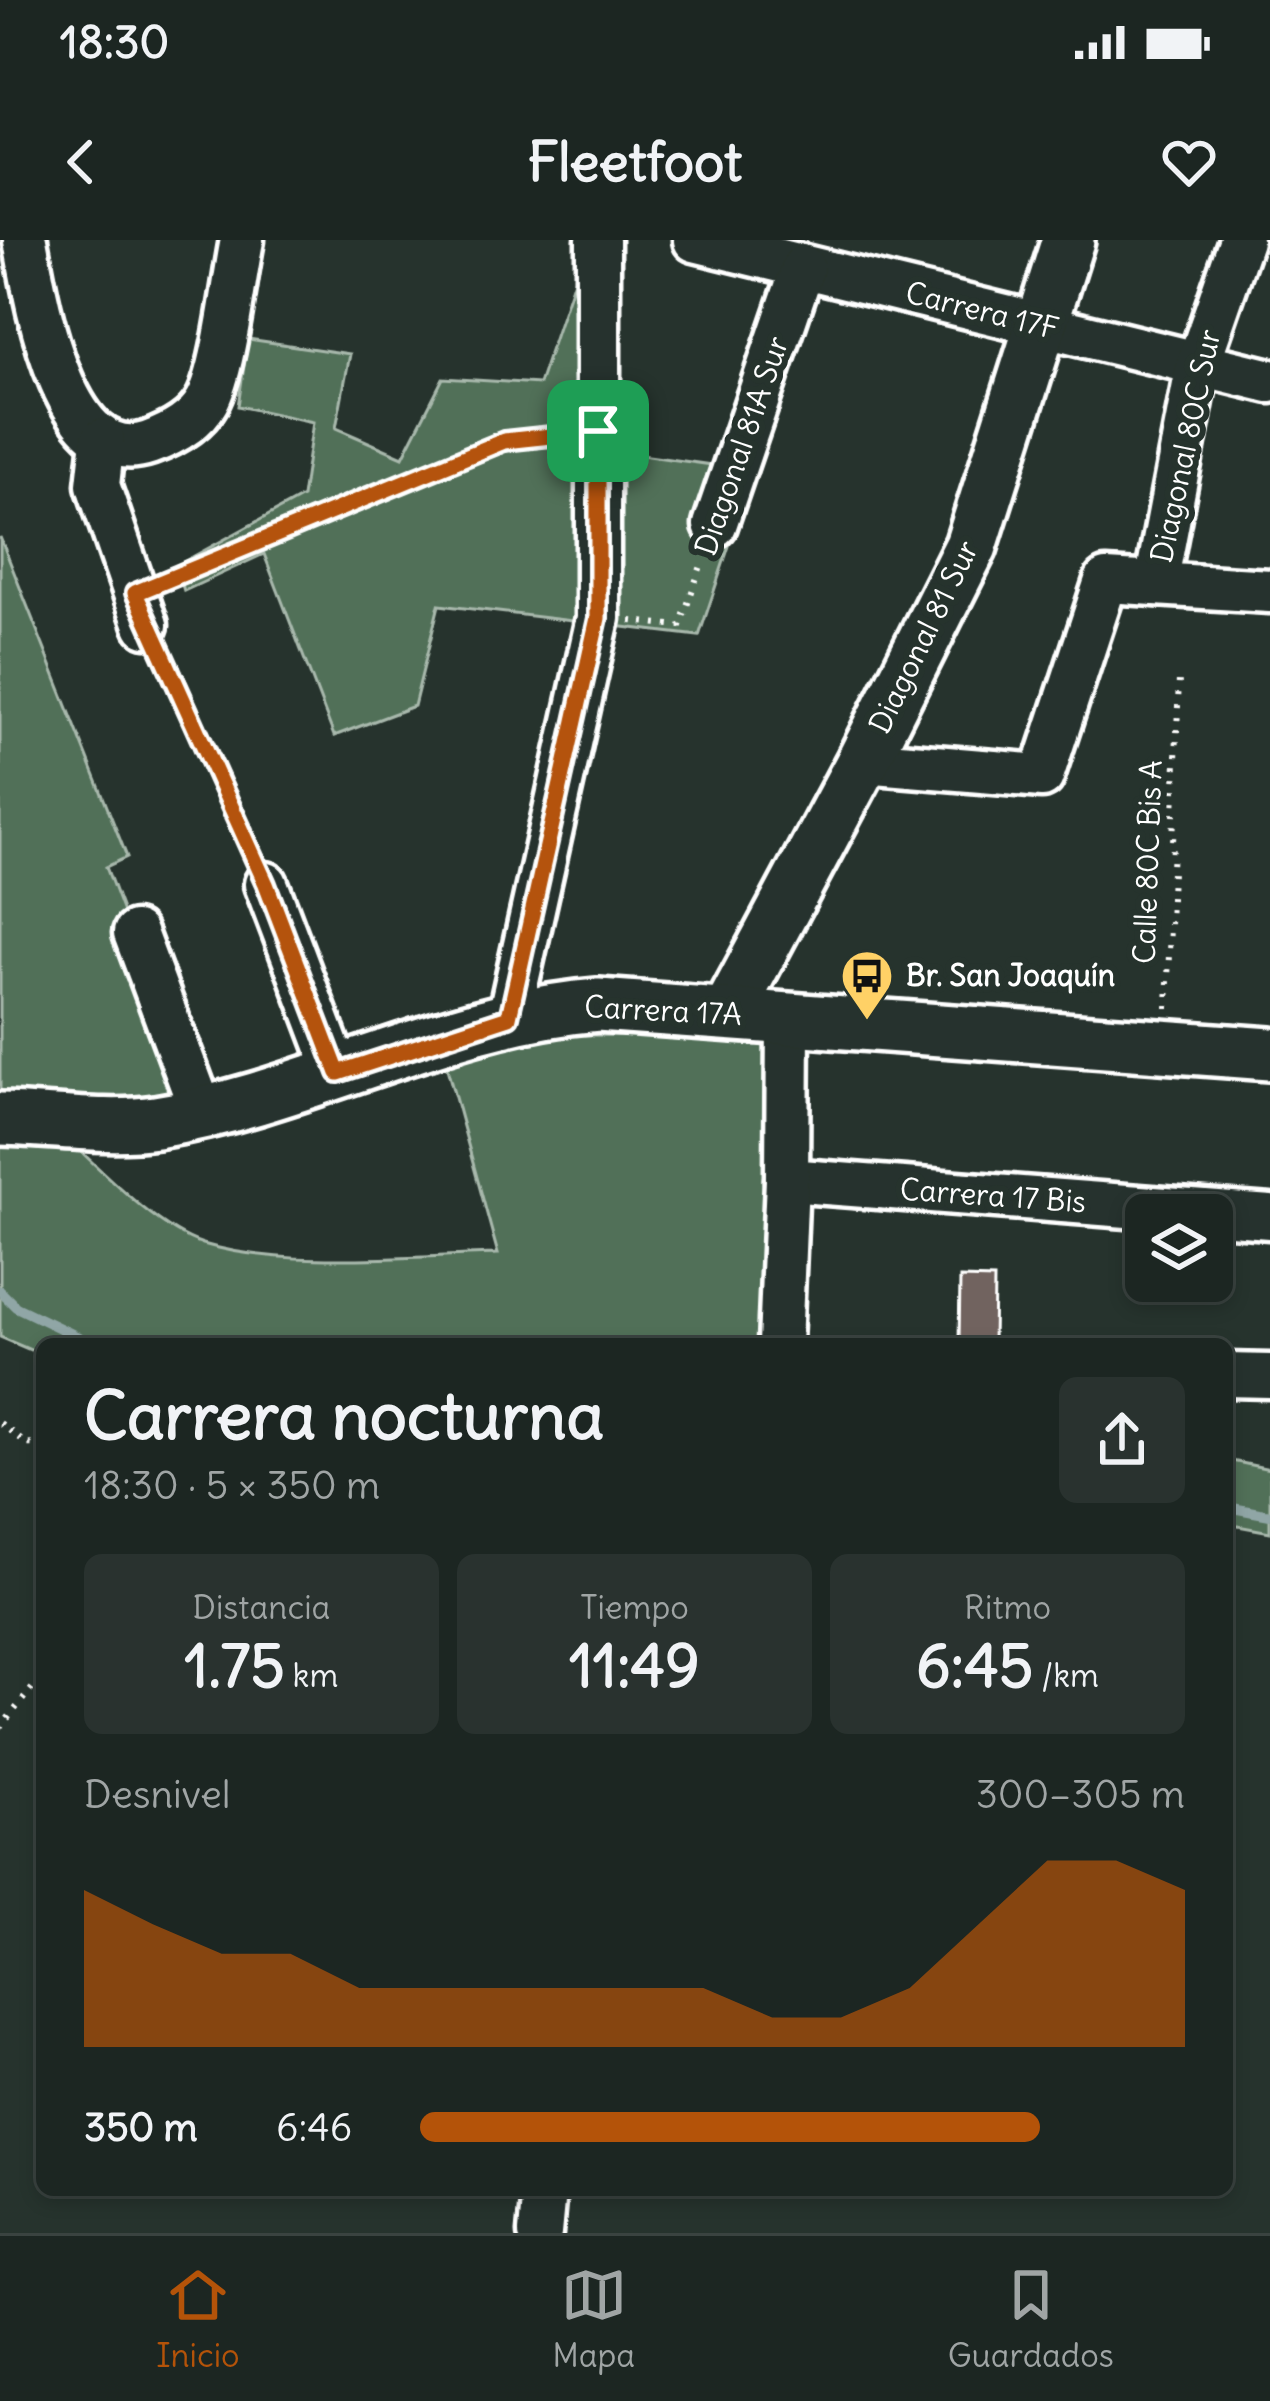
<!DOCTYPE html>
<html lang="es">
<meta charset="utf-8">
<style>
body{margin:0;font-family:Delius,sans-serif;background:#29322f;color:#f1f3f6;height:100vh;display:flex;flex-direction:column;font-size:45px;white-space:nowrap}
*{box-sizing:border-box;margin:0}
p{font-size:39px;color:#a0a5a5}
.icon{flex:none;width:66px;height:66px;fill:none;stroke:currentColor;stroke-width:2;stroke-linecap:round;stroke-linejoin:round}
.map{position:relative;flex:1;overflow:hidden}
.drawer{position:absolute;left:36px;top:1098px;width:1197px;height:858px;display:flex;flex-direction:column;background:#1c2622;border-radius:18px;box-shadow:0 6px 18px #0003,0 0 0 3px #3a4340}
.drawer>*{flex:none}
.controls{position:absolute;left:1125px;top:954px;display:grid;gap:24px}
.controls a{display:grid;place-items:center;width:108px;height:108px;border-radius:18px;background:#1c2622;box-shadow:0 6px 18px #0003,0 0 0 3px #3a4340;font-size:60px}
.pin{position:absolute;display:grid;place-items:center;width:102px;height:102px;color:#fff;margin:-51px;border-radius:24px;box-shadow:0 6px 18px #0006}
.round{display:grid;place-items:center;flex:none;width:126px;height:126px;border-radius:18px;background:#29322f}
.headline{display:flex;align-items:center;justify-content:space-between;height:204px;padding:0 48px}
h1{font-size:66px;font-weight:700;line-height:90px}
.metrics{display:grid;grid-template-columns:repeat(3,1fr);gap:18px;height:204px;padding:12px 48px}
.metrics div{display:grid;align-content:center;border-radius:18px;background:#29322f;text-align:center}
.metrics b{font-size:60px;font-weight:700}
.metrics small{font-size:33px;font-weight:400}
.metrics p{font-size:33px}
.chart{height:336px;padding:24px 48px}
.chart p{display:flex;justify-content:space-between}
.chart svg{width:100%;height:216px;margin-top:12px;fill:#b45309;opacity:.7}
ul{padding:0 48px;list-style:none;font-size:39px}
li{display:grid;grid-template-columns:192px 144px 1fr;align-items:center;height:90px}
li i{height:30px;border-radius:15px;background:#b45309}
.status{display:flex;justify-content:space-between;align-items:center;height:84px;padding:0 60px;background:#1c2622;direction:ltr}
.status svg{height:33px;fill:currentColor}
header{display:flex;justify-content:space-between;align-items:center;height:156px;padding:0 48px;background:#1c2622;font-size:54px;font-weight:700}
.tabs{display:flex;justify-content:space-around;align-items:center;height:168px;border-top:3px solid #3a4340;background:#1c2622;font-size:33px;color:#a0a5a5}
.tabs a{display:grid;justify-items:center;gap:6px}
.tabs .on{color:#b45309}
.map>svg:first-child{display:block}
.green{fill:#517059;stroke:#a8b8ac;stroke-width:3}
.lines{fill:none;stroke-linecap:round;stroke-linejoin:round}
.stream{stroke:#90a6a6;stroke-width:10}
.building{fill:#71645f;stroke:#fff;stroke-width:3}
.minor-casing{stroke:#fff;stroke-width:51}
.tertiary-casing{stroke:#fff;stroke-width:60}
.path{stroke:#fff;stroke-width:6;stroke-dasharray:3 9;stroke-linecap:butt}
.minor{stroke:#26332d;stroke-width:42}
.tertiary{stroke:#26332d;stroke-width:51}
.route-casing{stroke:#fff;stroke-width:24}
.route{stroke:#b45309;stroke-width:15}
.labels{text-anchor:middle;stroke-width:12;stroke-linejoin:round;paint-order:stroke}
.street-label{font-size:30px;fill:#fff;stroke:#26332d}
.poi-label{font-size:30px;font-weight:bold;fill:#fff;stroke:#26332d;text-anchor:start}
</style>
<div class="status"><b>18:30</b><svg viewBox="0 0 49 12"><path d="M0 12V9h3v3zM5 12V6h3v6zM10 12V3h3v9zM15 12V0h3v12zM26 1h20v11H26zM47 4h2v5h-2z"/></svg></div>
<header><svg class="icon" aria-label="back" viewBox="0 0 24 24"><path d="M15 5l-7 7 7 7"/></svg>Fleetfoot<svg class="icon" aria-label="heart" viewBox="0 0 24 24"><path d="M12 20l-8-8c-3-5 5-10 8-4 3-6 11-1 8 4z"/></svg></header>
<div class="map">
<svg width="1270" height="1993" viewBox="0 0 1270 1993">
<rect width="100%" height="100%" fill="#26332d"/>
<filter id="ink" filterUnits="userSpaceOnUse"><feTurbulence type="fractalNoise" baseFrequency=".00833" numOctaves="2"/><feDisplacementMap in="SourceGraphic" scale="24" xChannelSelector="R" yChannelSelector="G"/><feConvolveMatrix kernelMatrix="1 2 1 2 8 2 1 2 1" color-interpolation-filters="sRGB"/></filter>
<g filter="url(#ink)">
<g class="green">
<path d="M585 7 578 206 754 231 699 396 439 365 414 466 334 496 264 314 184 351 176 326 302 257 313 182 238 166 248 99 350 114 336 188 403 217 443 138 539 144Z"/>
<path d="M0 297 127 617 106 627 204 889 72 903C105 934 159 990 203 1004 287 1029 410 1016 498 1014L445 821 536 794 768 798 761 1084 777 1104H42V1115L0 1097Z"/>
<path d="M1227 1220 1270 1229V1292L1227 1284Z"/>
</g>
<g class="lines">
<g class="stream">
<path d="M0 1051 16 1067 93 1104"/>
<path d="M1227 1267 1270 1275"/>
</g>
</g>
<path class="building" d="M960 1038 994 1039 993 1103 959 1102Z"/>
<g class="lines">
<g class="minor-casing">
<g id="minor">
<path d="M25 0C35 55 62 233 149 203 171 195 195 183 207 161 224 131 234 39 242 0"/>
<path d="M695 0 1270 141"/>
<path d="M103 200 98 245 146 385"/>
<path d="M715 285 803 27"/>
<path d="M1156 344 1198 124 1241 0"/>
<path d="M863 521 1042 536 1106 341 1270 351"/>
<path d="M266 644 338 834"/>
<path d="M135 693 202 873"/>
<path d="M509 777 598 378V0"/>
<path d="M787 940 1270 977"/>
<path d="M780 1104 787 940 788 778"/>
<path d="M1227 1135 1270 1136"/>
<path d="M540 1993 544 1950"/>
</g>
</g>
<g class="tertiary-casing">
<g id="tertiary">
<path d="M728 773 863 521 971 306 1068 0"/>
<path d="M0 879C48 880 109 889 156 882 307 858 445 777 598 765L1270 814"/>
</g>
</g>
<g class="path">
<path d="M171 338 504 201 563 195"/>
<path d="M631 381 680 386 703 320"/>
<path d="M161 415 250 610"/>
<path d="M1167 768 1179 438"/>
<path d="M0 1183 26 1204 42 1205"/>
<path d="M0 1488 42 1436"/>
</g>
<use href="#minor" class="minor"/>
<use href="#tertiary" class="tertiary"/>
</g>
</g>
<g class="lines" filter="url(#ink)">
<g class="route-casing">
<path id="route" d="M598 191V378L509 777 338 833 266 644 135 353 504 201Z"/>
</g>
<use href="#route" class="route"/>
</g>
<defs>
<g id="bus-pin" transform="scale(2.7)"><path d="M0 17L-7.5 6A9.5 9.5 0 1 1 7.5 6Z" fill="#ffd166" stroke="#26332d"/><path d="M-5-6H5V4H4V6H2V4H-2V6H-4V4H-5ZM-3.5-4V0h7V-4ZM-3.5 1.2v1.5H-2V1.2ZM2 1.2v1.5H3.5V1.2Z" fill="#111"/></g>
</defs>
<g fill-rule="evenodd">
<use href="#bus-pin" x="867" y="736"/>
</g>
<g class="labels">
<g class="street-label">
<text transform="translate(982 71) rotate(14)" y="10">Carrera 17F</text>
<text transform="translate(742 206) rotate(-71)" y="10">Diagonal 81A Sur</text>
<text transform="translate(1186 206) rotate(-78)" y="10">Diagonal 80C Sur</text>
<text transform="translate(924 397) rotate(-64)" y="10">Diagonal 81 Sur</text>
<text transform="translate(1148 622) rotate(-88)" y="10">Calle 80C Bis A</text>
<text transform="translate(663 771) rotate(3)" y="10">Carrera 17A</text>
<text transform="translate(993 956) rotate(4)" y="10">Carrera 17 Bis</text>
</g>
<g class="poi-label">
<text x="906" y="746">Br. San Joaquín</text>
</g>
</g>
</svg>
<div class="controls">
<a><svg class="icon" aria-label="layers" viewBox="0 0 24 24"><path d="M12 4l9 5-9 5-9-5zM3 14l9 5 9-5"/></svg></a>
</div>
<div class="pin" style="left:598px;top:191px;background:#1e9e55"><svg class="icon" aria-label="arrive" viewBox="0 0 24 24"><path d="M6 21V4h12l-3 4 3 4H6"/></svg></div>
<section class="drawer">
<div class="headline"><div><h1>Carrera nocturna</h1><p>18:30 · 5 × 350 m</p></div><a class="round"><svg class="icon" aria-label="share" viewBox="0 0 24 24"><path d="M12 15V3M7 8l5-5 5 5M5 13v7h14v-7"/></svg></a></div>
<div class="metrics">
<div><p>Distancia</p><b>1.75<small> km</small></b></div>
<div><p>Tiempo</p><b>11:49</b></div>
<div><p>Ritmo</p><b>6:45<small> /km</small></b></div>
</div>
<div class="chart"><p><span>Desnivel</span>300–305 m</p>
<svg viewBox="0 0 160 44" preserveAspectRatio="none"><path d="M0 44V12L10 19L20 25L30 25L40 32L50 32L60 32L70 32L80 32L90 32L100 38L110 38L120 32L130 19L140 6L150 6L160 12V44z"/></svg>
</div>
<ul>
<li><b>350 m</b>6:46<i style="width:81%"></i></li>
</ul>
</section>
</div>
<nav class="tabs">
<a class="on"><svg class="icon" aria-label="home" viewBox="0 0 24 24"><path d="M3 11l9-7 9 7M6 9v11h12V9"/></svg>Inicio</a>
<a><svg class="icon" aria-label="map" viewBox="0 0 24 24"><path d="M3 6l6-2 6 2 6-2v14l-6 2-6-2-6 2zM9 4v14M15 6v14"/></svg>Mapa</a>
<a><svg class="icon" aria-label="saved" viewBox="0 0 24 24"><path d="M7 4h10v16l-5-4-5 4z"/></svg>Guardados</a>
</nav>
